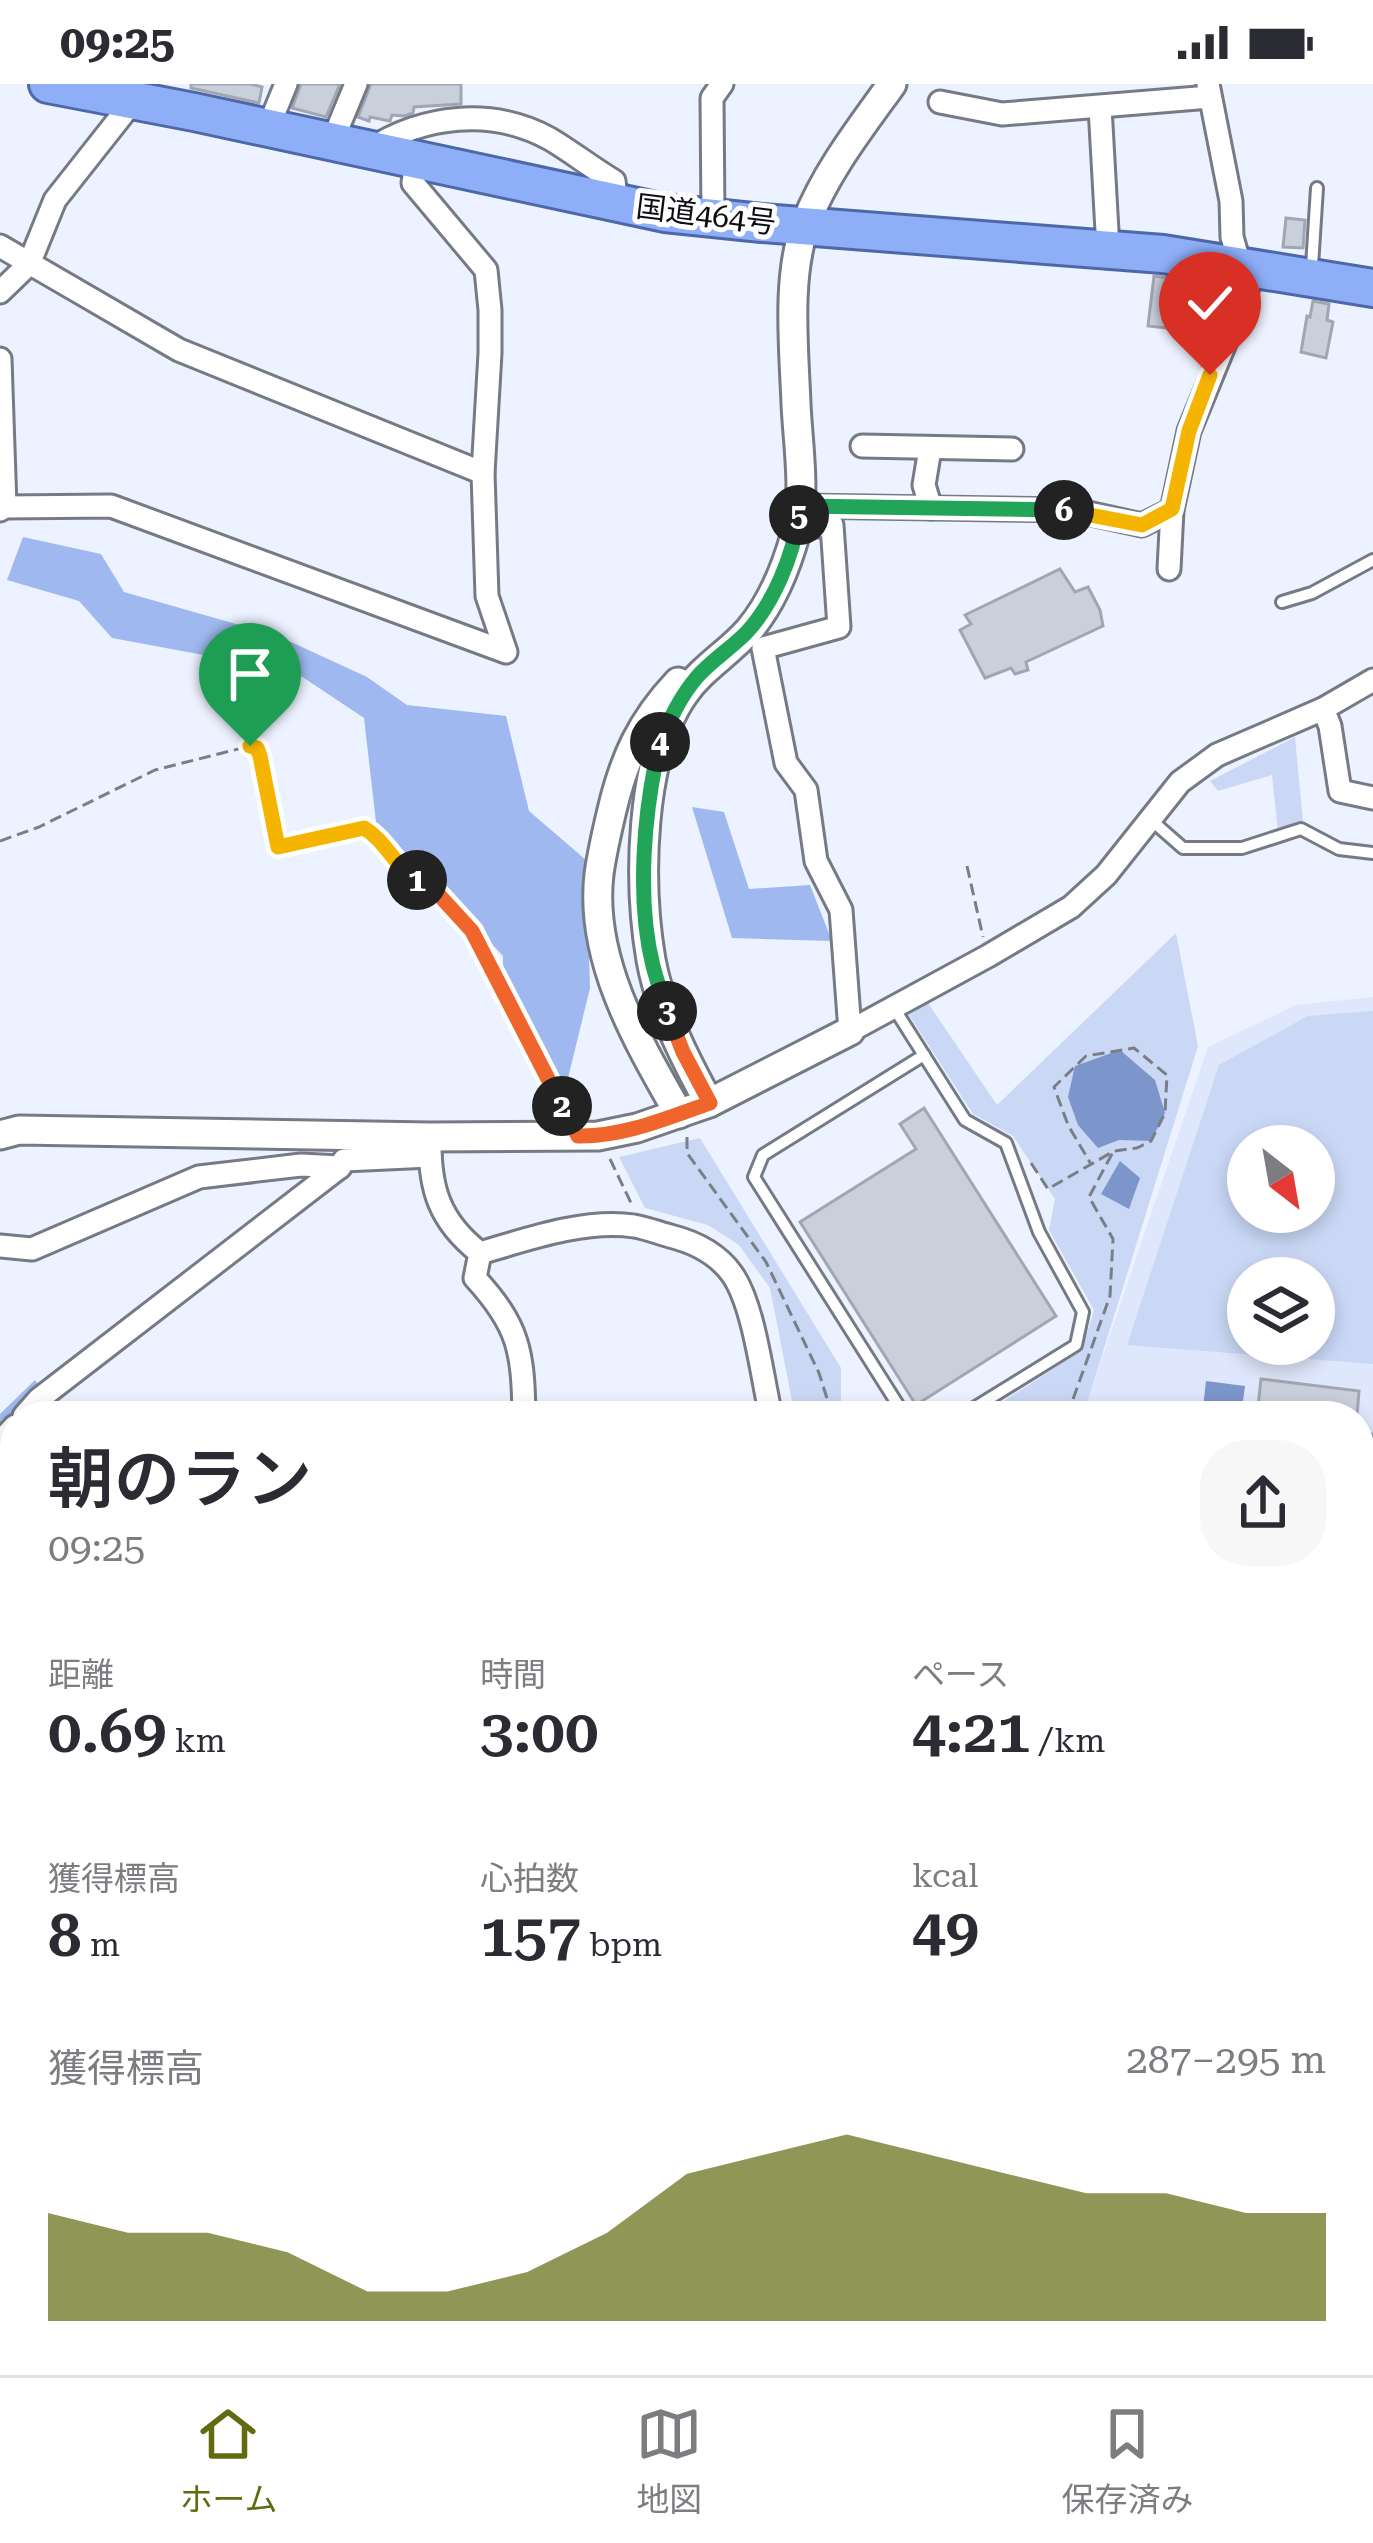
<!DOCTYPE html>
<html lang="ja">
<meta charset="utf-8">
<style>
body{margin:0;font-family:"Roboto Serif","Noto Sans JP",serif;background:#f7f7f7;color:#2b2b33;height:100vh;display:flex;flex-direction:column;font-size:45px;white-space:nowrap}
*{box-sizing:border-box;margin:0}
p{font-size:39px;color:#7c7c81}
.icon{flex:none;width:66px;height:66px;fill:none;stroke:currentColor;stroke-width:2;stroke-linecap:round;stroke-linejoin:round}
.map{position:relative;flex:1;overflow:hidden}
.side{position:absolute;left:0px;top:1317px;width:1374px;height:975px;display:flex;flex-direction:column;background:#fff;border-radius:48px 48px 0 0;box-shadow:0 6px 18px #0003}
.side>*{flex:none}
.needle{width:78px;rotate:149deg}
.buttons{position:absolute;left:1227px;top:1041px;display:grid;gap:24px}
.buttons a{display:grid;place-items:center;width:108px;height:108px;border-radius:50%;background:#fff;box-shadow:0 6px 18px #0003;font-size:60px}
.pin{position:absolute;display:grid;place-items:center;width:102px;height:102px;color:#fff;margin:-123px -51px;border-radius:50% 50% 50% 0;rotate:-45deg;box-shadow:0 0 12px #0007}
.pin .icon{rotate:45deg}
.km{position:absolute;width:60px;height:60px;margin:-30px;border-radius:50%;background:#222;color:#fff;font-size:33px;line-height:60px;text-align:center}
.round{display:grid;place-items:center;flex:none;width:126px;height:126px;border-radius:48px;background:#f7f7f7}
.head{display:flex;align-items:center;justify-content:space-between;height:204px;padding:0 48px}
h1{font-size:66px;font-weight:600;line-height:90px}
.stats{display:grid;grid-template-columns:repeat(3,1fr);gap:18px;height:204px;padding:12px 48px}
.stats div{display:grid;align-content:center}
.stats b{font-size:60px;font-weight:600}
.stats small{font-size:33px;font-weight:400}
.stats p{font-size:33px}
.chart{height:336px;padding:24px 48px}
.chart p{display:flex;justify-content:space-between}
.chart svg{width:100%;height:216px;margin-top:12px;fill:#626b10;opacity:.7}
.status{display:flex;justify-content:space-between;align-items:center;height:84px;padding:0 60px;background:#fff;direction:ltr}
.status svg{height:33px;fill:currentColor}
.dock{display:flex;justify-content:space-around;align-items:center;height:168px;border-top:3px solid #e1e1e2;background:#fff;font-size:33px;color:#7c7c81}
.dock a{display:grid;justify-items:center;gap:6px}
.dock .on{color:#626b10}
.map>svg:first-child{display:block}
.built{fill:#dee7fb;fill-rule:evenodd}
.green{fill:#cad8f6;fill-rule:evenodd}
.forest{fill:#9fb9f0}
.water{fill:#7c95ca}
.building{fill:#c9cfdb;stroke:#a1a6b2;stroke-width:3}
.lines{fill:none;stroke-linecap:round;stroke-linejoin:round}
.service-casing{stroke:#757a85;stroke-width:16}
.minor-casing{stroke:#757a85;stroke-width:27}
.tertiary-casing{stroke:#757a85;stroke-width:33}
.trunk-casing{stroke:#4d68a6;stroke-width:42}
.path{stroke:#7a7e86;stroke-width:3;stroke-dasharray:12 6;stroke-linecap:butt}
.service{stroke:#fff;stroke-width:10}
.minor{stroke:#fff;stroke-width:21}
.tertiary{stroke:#fff;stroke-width:27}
.trunk{stroke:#8eaef8;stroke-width:36}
.split-1-casing{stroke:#fff;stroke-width:24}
.split-2-casing{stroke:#fff;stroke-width:24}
.split-3-casing{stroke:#fff;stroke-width:24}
.split-4-casing{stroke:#fff;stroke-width:24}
.split-5-casing{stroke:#fff;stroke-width:24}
.split-6-casing{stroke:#fff;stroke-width:24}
.split-7-casing{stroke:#fff;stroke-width:24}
.split-1{stroke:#f5b400;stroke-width:15}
.split-2{stroke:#f0652b;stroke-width:15}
.split-3{stroke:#f0652b;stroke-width:15}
.split-4{stroke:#22a559;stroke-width:15}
.split-5{stroke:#22a559;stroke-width:15}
.split-6{stroke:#22a559;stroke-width:15}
.split-7{stroke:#f5b400;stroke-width:15}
.labels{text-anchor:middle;stroke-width:10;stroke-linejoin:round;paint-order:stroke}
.street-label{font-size:30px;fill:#0b0d11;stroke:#fff}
</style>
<div class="status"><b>09:25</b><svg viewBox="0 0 49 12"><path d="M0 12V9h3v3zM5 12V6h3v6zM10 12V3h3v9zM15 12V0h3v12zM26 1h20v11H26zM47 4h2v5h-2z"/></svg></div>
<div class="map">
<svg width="1373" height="2291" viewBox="0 0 1373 2291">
<rect width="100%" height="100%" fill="#ecf2ff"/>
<path class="built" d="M1373 913V1393H1359V1332H1085L1084 1327 1208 963 1296 921ZM1248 1062H1314V1128H1248ZM1248 1194H1314V1260H1248Z"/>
<g class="green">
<path d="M1295 653 1303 737 1278 748 1272 691 1218 707 1210 697Z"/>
<path d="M1176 849 1198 962 1083 1332H981L1082 1266 1094 1226 1049 1146 1055 1115 1013 1052 973 1030 909 931 928 919 997 1021Z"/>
<path d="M1373 927V1280L1127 1261 1219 981 1308 932ZM1248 1062H1314V1128H1248ZM1248 1194H1314V1260H1248Z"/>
<path d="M700 1054 841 1284V1319L854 1332H795L770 1204 739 1161 708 1141 645 1124 619 1073Z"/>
<path d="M15 2145V2256L0 2229V2153Z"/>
<path d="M27 2277H195L205 2291H35Z"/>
</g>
<g class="forest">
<path d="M23 453 101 470 124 508 278 552 367 593 407 621 506 632 529 727 586 776 590 904 561 1023 503 924V872L376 738 364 634 295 588 112 554 79 517 7 496Z"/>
<path d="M692 723 724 728 749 805 810 801 832 857 732 854Z"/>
<path d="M35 1296 59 1332H15V1447L0 1451V1330Z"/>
<path d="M15 1562V1623L0 1628V1568Z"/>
<path d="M15 1692V1800L0 1787V1712Z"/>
<path d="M337 2277H441L452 2291H346Z"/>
</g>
<g class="water">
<path d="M1120 966 1155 996 1165 1029 1151 1057 1119 1056 1098 1064 1078 1041 1068 1013 1075 982Z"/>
<path d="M1120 1077 1140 1094 1129 1125 1101 1110Z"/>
<path d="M1206 1297 1245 1302 1241 1332H1202Z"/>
</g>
<g class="building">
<path d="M191 0H251L262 3 259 19 191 4Z"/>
<path d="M301 0H340L326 33 292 24Z"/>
<path d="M371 0H461V20L414 23 413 29 404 32 392 31 390 37 370 33 369 37 358 33Z"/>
<path d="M1286 134 1305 136 1303 164 1283 163Z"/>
<path d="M1154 192 1192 197 1191 203 1198 204 1196 221 1189 220 1186 246 1148 242Z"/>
<path d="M1313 217 1329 220 1327 236 1333 238 1326 274 1301 268 1307 232 1310 233Z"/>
<path d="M1060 485 1075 508 1088 503 1100 526 1103 542 1026 578 1028 586 1015 590 1011 584 985 594 960 546 971 540 965 531Z"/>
<path d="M924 1024 1056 1232 916 1321 800 1138 916 1065 900 1040Z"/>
<path d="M1261 1295 1359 1307 1357 1332H1257Z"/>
<path d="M1359 1349 1373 1350V1384L1359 1382Z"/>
<path d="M1359 1972 1373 1977V2069L1359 2087Z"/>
<path d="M213 2277H255L265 2291H222Z"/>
<path d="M1236 2277H1247L1249 2291H1200V2282Z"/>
</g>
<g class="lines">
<g class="service-casing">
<g id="service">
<path d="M1312 182 1317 104"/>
<path d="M1282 518 1312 509 1373 476"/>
<path d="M1150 735 1183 764H1242L1301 745 1339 765 1373 769"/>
<path d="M894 924 965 1036 1006 1059 1039 1148 1083 1228 1076 1261 961 1332"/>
<path d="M905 1332 754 1093 763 1071 924 971"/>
</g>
</g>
<g class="minor-casing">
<g id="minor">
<path d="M1208 0 1231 117 1232 153 1240 181"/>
<path d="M940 18 1002 30 1210 13"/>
<path d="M1100 23 1108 165"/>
<path d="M268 44 286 0"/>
<path d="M332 58 356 0"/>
<path d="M369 66C423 31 492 23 550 55 572 68 592 84 614 97L617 119"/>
<path d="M416 77 413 99 486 186 490 226V269L483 389"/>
<path d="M713 134 712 14 722 0"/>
<path d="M0 162 179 266 483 389 487 512 506 568 111 422 5 423 0 426"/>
<path d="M0 208 29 180 55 116 134 16"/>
<path d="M0 275 5 423"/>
<path d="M862 362 1012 365"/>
<path d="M930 365 924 401 931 424"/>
<path d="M800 422 1074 426 1142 441 1172 426 1189 347 1256 184"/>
<path d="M797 443 832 441 839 543 763 564 786 679 806 706 816 777 841 826 850 947 988 872 1071 823 1106 791 1180 698 1217 671 1323 625 1373 596"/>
<path d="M1169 485 1172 426"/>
<path d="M1323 625 1330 642 1340 707 1373 714"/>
<path d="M430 1053C429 1104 439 1137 480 1169 528 1155 584 1135 634 1142 646 1144 659 1149 670 1152 694 1158 717 1169 732 1190 754 1221 762 1293 771 1332"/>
<path d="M0 1162 32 1165 199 1093 301 1081 340 1083 344 1076 430 1072"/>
<path d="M480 1169 475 1194C519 1242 523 1267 524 1332"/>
<path d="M24 1332 39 1315 340 1083"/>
<path d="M0 1358 15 1342"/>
<path d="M1359 1711H1373"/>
<path d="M0 1944 6 1941 15 1948"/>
<path d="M329 2277 338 2291"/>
<path d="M963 2277 967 2291"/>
</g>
</g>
<g class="tertiary-casing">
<g id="tertiary">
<path d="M678 598C641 637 624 675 612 726 607 747 602 768 599 790 589 876 638 958 679 1030"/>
<path d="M709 1019C685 975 660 926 651 876 638 800 639 674 684 610 702 584 729 569 749 546 772 519 787 481 796 448 806 408 798 362 796 320 794 265 786 192 806 139 825 89 861 43 892 0"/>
<path d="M0 1051 19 1046 430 1053 598 1052 637 1044 709 1019 850 947"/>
</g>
</g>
<g class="trunk-casing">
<path id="trunk" d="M48 0 194 28 665 129 762 139 1163 170 1373 204"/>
</g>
<g class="path">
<path d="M0 757 39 743 155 686 250 662 257 665 278 763 364 744 373 749 401 787 439 811 473 847 566 1029"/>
<path d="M967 782 983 853"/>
<path d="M687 1053V1069L766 1178 819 1289 830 1324 839 1332"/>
<path d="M610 1075 632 1121"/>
<path d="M1031 1079 1048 1105 1114 1067 1137 1064 1151 1057 1165 1029 1167 991 1134 964 1086 972 1054 1003 1068 1041 1091 1080"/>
<path d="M1067 1332 1110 1212 1113 1155 1089 1113 1113 1068"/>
</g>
<use href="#service" class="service"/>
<use href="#minor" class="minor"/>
<use href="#tertiary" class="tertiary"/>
<use href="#trunk" class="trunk"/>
</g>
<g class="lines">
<g class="split-1-casing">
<path id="split-1" d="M250 662 257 664 260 672 278 763 364 744C386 757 395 783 417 796"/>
</g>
<g class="split-2-casing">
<path id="split-2" d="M417 796 439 811 472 847 562 1022"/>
</g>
<g class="split-3-casing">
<path id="split-3" d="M562 1022 578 1052C623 1053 667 1034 710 1019L683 968 667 927"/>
</g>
<g class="split-4-casing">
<path id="split-4" d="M660 658C644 726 636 814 653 882 657 897 662 912 667 927"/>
</g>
<g class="split-5-casing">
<path id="split-5" d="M660 658C670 635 680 613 697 593 711 577 730 565 746 549 774 519 793 472 799 431"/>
</g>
<g class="split-6-casing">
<path id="split-6" d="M799 431 800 422 1064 426"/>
</g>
<g class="split-7-casing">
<path id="split-7" d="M1064 426 1142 441 1172 425 1189 347 1210 291"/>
</g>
<use href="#split-1" class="split-1"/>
<use href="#split-2" class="split-2"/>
<use href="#split-3" class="split-3"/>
<use href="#split-4" class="split-4"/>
<use href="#split-5" class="split-5"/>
<use href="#split-6" class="split-6"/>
<use href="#split-7" class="split-7"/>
</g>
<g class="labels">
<g class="street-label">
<text transform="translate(706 131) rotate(7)" y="10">国道464号</text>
</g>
</g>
</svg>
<div class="buttons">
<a><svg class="needle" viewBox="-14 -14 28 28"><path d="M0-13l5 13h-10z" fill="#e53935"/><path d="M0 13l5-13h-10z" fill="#7c7c81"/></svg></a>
<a><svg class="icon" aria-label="layers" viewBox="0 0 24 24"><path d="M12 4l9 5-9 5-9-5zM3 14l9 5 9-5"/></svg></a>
</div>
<div class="pin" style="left:250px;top:662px;background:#1e9e55"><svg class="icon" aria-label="arrive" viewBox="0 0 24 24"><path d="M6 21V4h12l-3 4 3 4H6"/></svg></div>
<div class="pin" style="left:1210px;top:291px;background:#d93025"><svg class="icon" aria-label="check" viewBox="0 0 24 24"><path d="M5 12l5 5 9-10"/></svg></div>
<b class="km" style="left:417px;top:796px">1</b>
<b class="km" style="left:562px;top:1022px">2</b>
<b class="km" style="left:667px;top:927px">3</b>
<b class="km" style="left:660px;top:658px">4</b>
<b class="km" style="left:799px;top:431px">5</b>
<b class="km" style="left:1064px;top:426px">6</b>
<section class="side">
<div class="head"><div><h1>朝のラン</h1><p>09:25</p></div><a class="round"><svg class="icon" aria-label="share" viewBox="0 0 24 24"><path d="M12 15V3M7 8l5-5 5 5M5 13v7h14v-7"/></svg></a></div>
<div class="stats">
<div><p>距離</p><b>0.69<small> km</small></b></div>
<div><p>時間</p><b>3:00</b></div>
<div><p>ペース</p><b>4:21<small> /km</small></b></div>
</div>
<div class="stats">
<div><p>獲得標高</p><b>8<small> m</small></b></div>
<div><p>心拍数</p><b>157<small> bpm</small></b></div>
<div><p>kcal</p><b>49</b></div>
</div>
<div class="chart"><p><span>獲得標高</span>287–295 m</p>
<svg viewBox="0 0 160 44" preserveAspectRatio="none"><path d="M0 44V22L10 26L20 26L30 30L40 38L50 38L60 34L70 26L80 14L90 10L100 6L110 10L120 14L130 18L140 18L150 22L160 22V44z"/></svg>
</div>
</section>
</div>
<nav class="dock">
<a class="on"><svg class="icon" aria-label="home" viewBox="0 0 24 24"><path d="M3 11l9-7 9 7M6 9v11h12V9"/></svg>ホーム</a>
<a><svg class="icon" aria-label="map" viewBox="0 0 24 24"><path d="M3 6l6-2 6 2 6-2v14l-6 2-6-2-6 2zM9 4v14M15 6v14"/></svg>地図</a>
<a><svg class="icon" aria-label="saved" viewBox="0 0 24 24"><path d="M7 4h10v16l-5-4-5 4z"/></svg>保存済み</a>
</nav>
